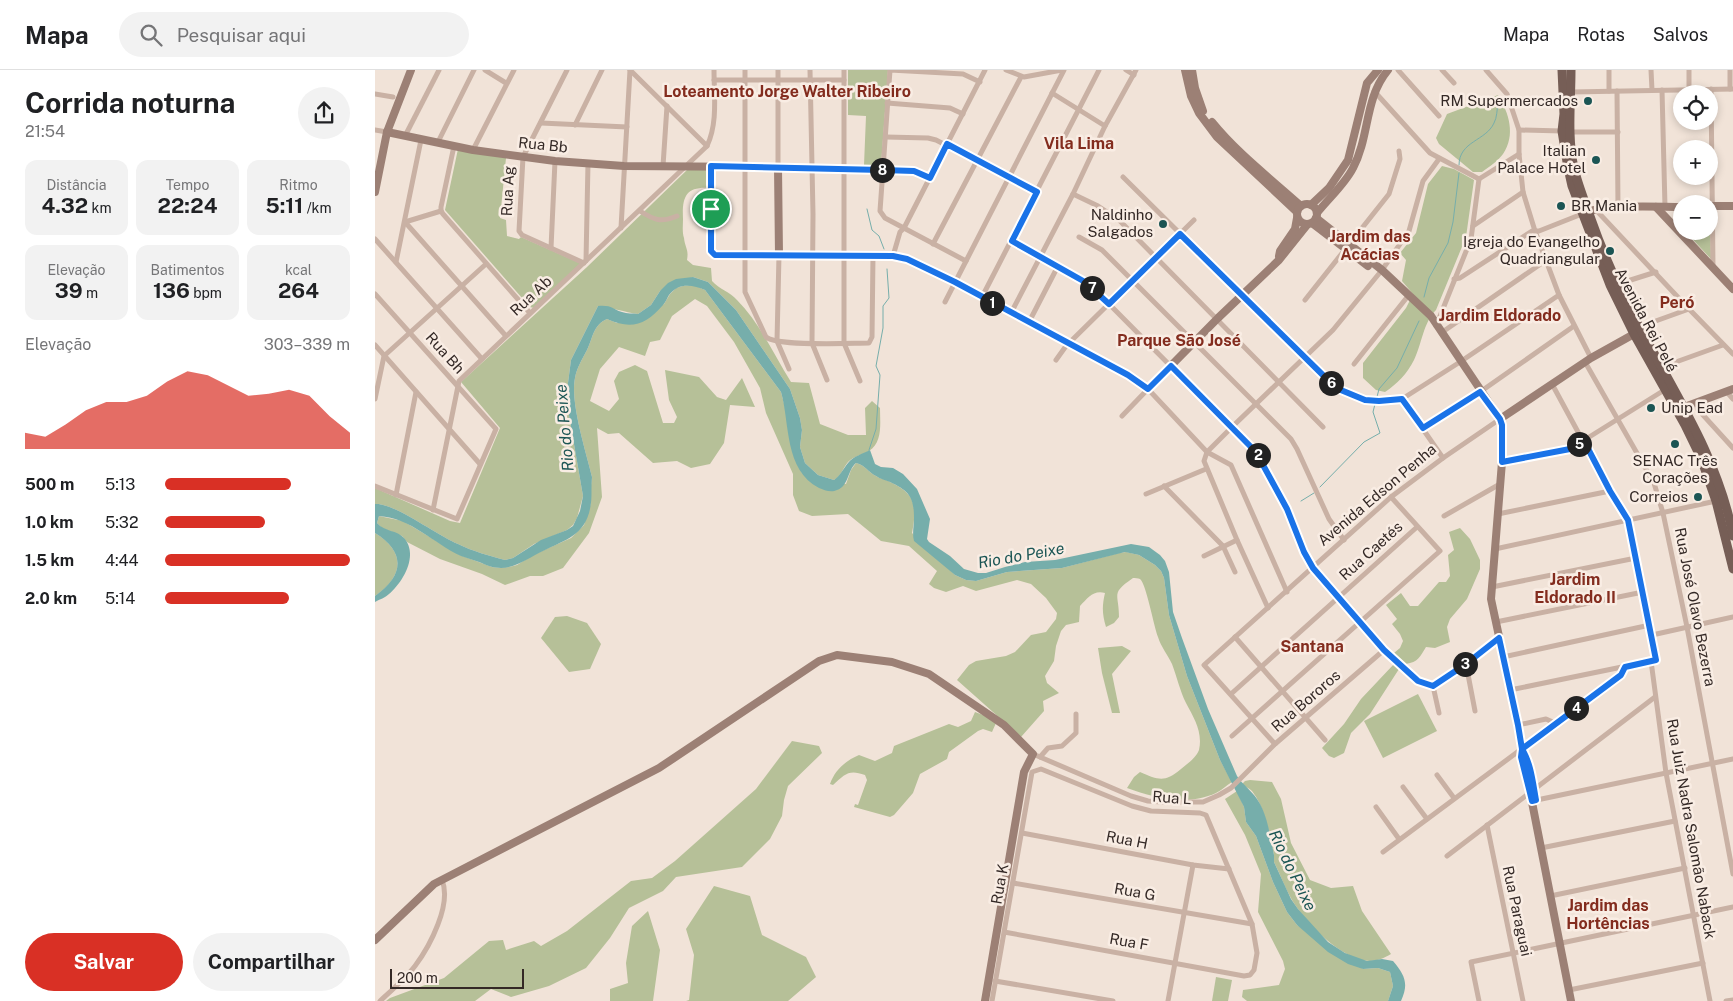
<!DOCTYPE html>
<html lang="pt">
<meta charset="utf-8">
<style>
body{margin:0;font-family:"Public Sans",sans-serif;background:#f2f2f2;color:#202124;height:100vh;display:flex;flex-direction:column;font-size:19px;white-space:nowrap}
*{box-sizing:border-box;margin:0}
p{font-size:16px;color:#757577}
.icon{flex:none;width:28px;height:28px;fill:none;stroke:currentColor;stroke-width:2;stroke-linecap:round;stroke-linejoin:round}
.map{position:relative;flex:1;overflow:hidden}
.panel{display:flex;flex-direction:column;background:#fff;width:375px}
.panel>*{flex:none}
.fabs{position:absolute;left:1298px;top:15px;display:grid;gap:10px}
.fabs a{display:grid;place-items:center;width:45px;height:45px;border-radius:50%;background:#fff;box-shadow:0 2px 8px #0003;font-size:25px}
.scale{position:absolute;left:15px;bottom:12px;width:134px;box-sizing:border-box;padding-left:5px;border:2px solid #342926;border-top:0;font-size:14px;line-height:18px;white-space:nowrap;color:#342926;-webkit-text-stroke:4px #f9ede4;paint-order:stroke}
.pin{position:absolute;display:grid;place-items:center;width:42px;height:42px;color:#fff;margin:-21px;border:2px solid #fff;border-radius:50%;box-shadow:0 1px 5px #0007}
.km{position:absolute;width:25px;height:25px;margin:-12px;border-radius:50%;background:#222;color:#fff;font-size:14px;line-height:25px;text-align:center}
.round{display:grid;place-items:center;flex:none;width:52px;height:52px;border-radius:26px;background:#f2f2f2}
.headline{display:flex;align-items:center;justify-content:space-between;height:85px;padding:0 25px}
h1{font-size:28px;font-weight:700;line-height:38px}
.figures{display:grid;grid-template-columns:repeat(3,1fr);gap:8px;height:85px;padding:5px 25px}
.figures div{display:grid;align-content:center;border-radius:12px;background:#f2f2f2;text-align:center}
.figures b{font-size:21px;font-weight:700}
.figures small{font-size:14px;font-weight:400}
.figures p{font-size:14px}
.chart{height:140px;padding:10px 25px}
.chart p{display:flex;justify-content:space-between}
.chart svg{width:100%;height:90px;margin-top:5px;fill:#d93025;opacity:.7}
.button{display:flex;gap:10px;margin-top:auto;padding:10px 25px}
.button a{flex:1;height:58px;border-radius:30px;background:#d93025;color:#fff;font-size:20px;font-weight:700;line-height:58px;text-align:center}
.button a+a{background:#f2f2f2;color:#202124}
ul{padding:0 25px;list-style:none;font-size:16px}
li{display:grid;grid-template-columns:80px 60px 1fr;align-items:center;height:38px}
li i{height:12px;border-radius:6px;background:#d93025}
header{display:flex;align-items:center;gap:30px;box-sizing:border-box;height:70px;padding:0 25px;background:#fff;border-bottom:1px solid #e0e0e0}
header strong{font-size:24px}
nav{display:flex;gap:28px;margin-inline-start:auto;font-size:18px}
.search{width:350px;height:45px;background:#f2f2f2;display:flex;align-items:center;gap:12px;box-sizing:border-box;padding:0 18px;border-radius:28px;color:#757577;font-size:19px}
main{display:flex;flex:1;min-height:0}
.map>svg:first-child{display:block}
.green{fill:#b6c098}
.water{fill:#76aeab}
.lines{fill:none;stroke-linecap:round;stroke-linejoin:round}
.stream{stroke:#76aeab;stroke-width:1}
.street{stroke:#c9b1a4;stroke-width:5}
.secondary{stroke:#9c8075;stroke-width:8}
.primary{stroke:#765e56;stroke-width:9}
.route-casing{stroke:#fff;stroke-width:10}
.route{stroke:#1a73e8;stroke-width:6}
.poi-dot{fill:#1b5554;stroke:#f9ede4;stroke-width:2}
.labels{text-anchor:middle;stroke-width:5;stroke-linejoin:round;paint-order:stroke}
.poi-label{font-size:15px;fill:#342926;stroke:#f9ede4;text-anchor:end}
.street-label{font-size:15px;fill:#342926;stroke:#f9ede4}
.neighbourhood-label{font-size:16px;font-weight:bold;fill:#832c1e;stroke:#f9ede4}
.water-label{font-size:16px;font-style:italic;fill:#1b5554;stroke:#f9ede4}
</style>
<header>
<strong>Mapa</strong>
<div class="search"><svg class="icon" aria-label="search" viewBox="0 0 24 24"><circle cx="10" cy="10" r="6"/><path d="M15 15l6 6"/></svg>Pesquisar aqui</div>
<nav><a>Mapa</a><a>Rotas</a><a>Salvos</a></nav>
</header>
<main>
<section class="panel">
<div class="headline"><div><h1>Corrida noturna</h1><p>21:54</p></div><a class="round"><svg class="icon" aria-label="share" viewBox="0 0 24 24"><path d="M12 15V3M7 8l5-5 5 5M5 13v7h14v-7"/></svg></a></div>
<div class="figures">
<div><p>Distância</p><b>4.32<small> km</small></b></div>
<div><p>Tempo</p><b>22:24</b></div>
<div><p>Ritmo</p><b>5:11<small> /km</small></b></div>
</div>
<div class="figures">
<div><p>Elevação</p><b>39<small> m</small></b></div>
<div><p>Batimentos</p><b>136<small> bpm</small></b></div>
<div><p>kcal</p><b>264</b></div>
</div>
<div class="chart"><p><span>Elevação</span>303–339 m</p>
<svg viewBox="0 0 160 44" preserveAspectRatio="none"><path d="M0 44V36L10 38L20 32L30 25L40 21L50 21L60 18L70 11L80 6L90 8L100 13L110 18L120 17L130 15L140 18L150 28L160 36V44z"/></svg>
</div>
<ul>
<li><b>500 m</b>5:13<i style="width:68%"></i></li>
<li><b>1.0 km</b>5:32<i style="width:54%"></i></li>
<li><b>1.5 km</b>4:44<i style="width:100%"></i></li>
<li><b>2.0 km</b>5:14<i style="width:67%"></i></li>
</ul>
<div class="button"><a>Salvar</a><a>Compartilhar</a></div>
</section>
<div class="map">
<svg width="1358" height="931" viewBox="0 0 1358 931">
<rect width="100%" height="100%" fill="#f1e3d8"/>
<g class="green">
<path d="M473 0H513L506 96 489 95 491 46 473 45Z"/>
<path d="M1123 25C1134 43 1141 65 1128 84 1123 91 1114 97 1107 102H1098L1064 74 1061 68 1072 44Z"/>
<path d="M83 79 131 88 125 148 131 150 132 166 144 169 146 167 207 194 159 238 155 237 70 140Z"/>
<path d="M1067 96 1079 99 1099 110 1091 167 1061 240C1048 253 1047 274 1039 290 1032 304 1022 314 1010 322L1001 320 988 308V293L1031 238 1038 224 1027 211 1031 190 1025 183 1041 163 1053 114Z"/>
<path d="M313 99 335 100 336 118C311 116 307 126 308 149 308 155 307 162 309 168 310 178 314 179 312 190L318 195 336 198 337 211C344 219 355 222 362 230 385 253 399 285 416 312L434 313 445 354 473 365H491L490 338 497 331 505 338C505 353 508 372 494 381 487 385 479 386 473 392 468 398 466 406 459 410L443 405 430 393 425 377 427 360 425 348 415 319 361 240 333 212 318 207 285 221 276 235 263 244C249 242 238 238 223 236L196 290 191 328 208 426 202 448 198 455 192 460 159 474 138 488 130 490C115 486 97 481 83 474 63 466 18 432 0 434V418L75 451 85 453 125 358 86 312 212 197Z"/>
<path d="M1334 139 1335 140 1336 189 1310 161H1334Z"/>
<path d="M319 215 330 220 406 322 427 403 471 414 476 400 481 393C490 395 493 402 501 406 505 409 511 409 515 412 541 424 542 436 537 463L580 505 591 510 601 511 632 502 687 498 744 483 751 482 764 485 780 495 786 501 789 508 794 545 812 606 845 690 857 712C852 715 847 720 841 723 813 736 779 728 752 718L759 707 765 702C784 710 789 713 806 699 813 693 821 688 824 680 828 662 819 648 811 633 805 621 802 607 797 594 793 585 786 577 783 567 779 557 771 513 765 509 763 508 760 508 758 508 735 524 744 523 744 547L739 553 731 557C727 544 727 536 730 523 718 520 713 528 705 536L704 552 691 555 686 561 681 576 679 591 670 606 672 613 684 623 668 631 669 641 646 667 582 610 594 595 601 591 631 586 640 582 656 565 671 562 681 549 682 543 671 528 656 514 642 510 601 521 588 516 571 522 559 518 554 514 562 501 534 476 506 471 473 444 437 446 424 441 418 425V404L391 343 385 318 359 272 332 236 320 229 297 246 285 270 275 272 270 286 244 277 225 299 215 331 234 341 244 329 239 311 244 302 260 295 272 301 288 353H299L302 347 294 330 290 300 324 307 342 327 351 330 367 308 380 337 355 335 349 373 335 394 316 398 302 391 278 393 244 363 233 364 222 358 227 427 214 463 188 498 168 506H155L130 515 107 504 65 489 32 472 27 466 7 458 2 453 4 446 28 451 85 485 117 497 125 498 134 497 142 495 158 485 196 468 209 455 216 433V415L217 407C211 381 195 333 200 308 202 297 207 290 212 280 218 268 218 255 232 249L242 253 289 234 295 224 301 218 308 216Z"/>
<path d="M1085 458 1095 469 1105 490V499L1092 529 1075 549 1072 557 1075 572 1060 578 1051 577C1045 587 1043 592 1031 594L1019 583 1025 578 1028 571 1025 564 1017 554 1022 549 1011 535 1026 523 1035 536H1043L1064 512H1071L1075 506 1073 485 1079 480 1074 462Z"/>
<path d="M0 463C31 482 29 506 0 526Z"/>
<path d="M192 546 212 553 226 574 215 599 194 602 166 568 180 547Z"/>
<path d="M747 576 756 581 737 604 745 643H737L727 603 723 578Z"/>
<path d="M1019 594 1024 599 995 644 976 663 969 683 959 688 954 686 947 678 969 654 986 629Z"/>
<path d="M1043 624 1062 661 1008 688 989 651Z"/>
<path d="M600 642 619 649 621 653 617 662 608 659 603 661 574 682 572 689 545 704 538 723 519 745 515 747 479 737 480 734 483 735 492 710 490 705C474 699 470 704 458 715L455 714C460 700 470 691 484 685L500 691 517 683 519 676 574 654 583 657 596 651Z"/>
<path d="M417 671 444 676 447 683 413 716 409 730 407 746 395 769 367 797 301 807 288 821 254 838 235 868 211 898 174 916 136 927 116 919 100 931H11L15 928 69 908 114 871 128 870 131 880 159 871 166 876 192 861 256 811 277 808 300 791 381 719Z"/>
<path d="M875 710 897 712 906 729 916 773 935 810 956 818 978 816 987 841 1016 884C1009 888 1003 891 995 891 966 890 931 853 917 830 910 818 905 804 899 792V785C894 764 891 739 877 721 874 718 870 717 867 714L870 711Z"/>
<path d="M862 721 869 737 871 752 881 766 898 812 912 842 922 855 988 899 1003 898 1015 902 1018 916 1013 931H872L867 927 868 920 904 915 910 899 908 891 883 842 886 804 870 765 850 729Z"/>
<path d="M339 816 375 826 387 865 431 887 441 907 413 931H311L314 930 319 885 311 859Z"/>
<path d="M273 841 285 880 278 931H235V919L253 913 251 893 257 856Z"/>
<path d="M841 907 857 910 853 931H837Z"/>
</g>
<path class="water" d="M318 207 333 212 361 240 415 319 425 348 427 360 425 377 430 393 443 405 459 410C465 406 468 399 473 393 479 386 487 384 495 380L500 394 506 397 518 398 528 404 542 419 555 449 552 469 554 472 575 486 589 499 603 503H611L630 497 650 492 680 490 756 474 774 477 785 485 790 491 794 502 798 542 807 568 833 639 862 706C868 715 876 720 882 729 893 745 895 767 899 785V792L916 829 923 839 953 872 970 883 992 891 1007 889 1018 891C1030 905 1034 914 1026 931H1013L1018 916 1015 902 1003 898 988 899 973 894 953 882 922 855 912 842 898 812 881 766 871 752 869 737 845 690 812 606 794 545 789 508 786 501 780 495 764 485 750 482 687 498 632 502 601 511 591 510 580 505 539 471C537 463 539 457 539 448 539 427 534 421 515 412 511 410 505 409 501 406 493 402 490 395 481 393 472 401 474 416 462 420 456 423 449 420 444 418 409 400 415 353 406 322L330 220C318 215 304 212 294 225 292 228 291 232 288 235 271 255 256 260 232 249 218 255 218 268 212 280 207 290 202 297 200 308 195 333 211 381 217 407 216 416 217 425 216 433 212 465 192 469 168 481 155 487 141 498 126 498 118 498 111 495 104 492 98 490 92 488 86 486 58 473 36 448 4 446L2 453C10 462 22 460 29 468 44 485 28 512 14 524 10 528 5 529 0 532V526C29 506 31 482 0 463V434C18 432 63 466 83 474 97 481 115 486 130 490L138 488 166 470 192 460 198 456 205 441 208 426 191 328 196 290 223 236C238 235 236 239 247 242 252 244 258 243 263 244L276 235 285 221 293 213 301 209Z"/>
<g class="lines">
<g class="stream">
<path d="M1084 95C1084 71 1111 71 1119 53 1122 48 1122 39 1123 33"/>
<path d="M492 139 497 160 504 166 509 179"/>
<path d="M1049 227 1054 208 1073 173 1078 152 1084 103"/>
<path d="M1002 327 1004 319 1022 298 1044 251"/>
<path d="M494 380 501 359 505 305 501 296 508 258V236L514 228 512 199"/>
<path d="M945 417 989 372 1005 363 998 342 1000 334"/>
<path d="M926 431 939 423"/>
</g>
<g class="street">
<path d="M110 0 131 13"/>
<path d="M192 0 148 87 144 161 147 165 209 193"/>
<path d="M255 0 332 76"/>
<path d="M370 0V222L391 267C404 277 475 273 494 273L497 267 498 185"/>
<path d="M403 0V97L539 101 555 108"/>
<path d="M435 0 438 144 437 273 452 310"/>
<path d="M469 0V273L485 311"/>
<path d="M631 0 649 7 687 0"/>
<path d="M751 0 759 5"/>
<path d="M1023 0 1064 46"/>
<path d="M1067 0 1079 13"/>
<path d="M1111 0 1132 24 1144 60V84L1148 122 1160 161 1184 225 1216 288"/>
<path d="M1234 0V21"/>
<path d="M1276 0 1277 20"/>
<path d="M1314 0V20"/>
<path d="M1355 0V19"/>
<path d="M339 10H469"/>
<path d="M1336 19 1338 197"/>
<path d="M1287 20 1290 137"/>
<path d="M999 21 1055 83 1104 109"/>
<path d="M1242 21 1243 138"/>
<path d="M1196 22 1358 19"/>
<path d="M677 23 730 56"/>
<path d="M0 24 18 27"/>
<path d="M512 33 575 38 588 44"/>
<path d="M166 53 252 57"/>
<path d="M200 55 227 0"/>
<path d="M0 60 12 62"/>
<path d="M1144 60 1187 61"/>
<path d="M1196 62H1243"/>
<path d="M30 66 64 0"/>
<path d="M511 67 553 68 561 70 662 122"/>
<path d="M63 72 99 0"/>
<path d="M98 80 139 0"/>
<path d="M288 96 292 36"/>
<path d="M336 96V181L340 185H404L402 271 414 299"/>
<path d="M748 107 961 318 990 330 1004 331 1027 329 1085 292 1184 225"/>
<path d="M1104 109 1144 84"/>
<path d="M698 124 723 136 744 150 948 357"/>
<path d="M1221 140 1314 239 1358 284"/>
<path d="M66 141 30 152 131 266"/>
<path d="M66 141 68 144 155 243"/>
<path d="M66 141V137L79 76"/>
<path d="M265 141C279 150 286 153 302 146"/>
<path d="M1098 156 1148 122"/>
<path d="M246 158 255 0"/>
<path d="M704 167 727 180 916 369 922 379 954 449 969 470"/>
<path d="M0 169 107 289"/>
<path d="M637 171 710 212 734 234 881 382 912 439 929 482 938 498 1009 580 1043 611 1058 616 1091 594 1124 568"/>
<path d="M558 174 646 7"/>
<path d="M176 178 180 91"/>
<path d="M518 186 525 162 529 158 610 0"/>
<path d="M211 191 213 93"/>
<path d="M591 191 510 148 505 141 515 0 588 4 605 12"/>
<path d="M21 192 46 70"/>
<path d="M1079 209 1085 208 1157 161H1164L1207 144"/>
<path d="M1243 214 1281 202"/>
<path d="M0 224 121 359 82 449 0 416"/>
<path d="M607 227 724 0"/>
<path d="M930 230 1014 124 1025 89 1024 81"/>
<path d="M570 232 689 0"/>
<path d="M636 243 698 124 730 56 761 0"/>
<path d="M654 252 683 196"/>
<path d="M1061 256 1096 169 1104 109"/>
<path d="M1264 257 1314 239"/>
<path d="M1066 263 1170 191"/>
<path d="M0 275 105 394"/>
<path d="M681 290 691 276 819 150"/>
<path d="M1210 292 1279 413 1288 443 1312 557 1358 804"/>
<path d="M979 294 1033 226"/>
<path d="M1287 297 1348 275"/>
<path d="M1351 321 1358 329"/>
<path d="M0 329 9 286 111 194"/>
<path d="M1027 329 1068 388"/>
<path d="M1318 334 1358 378"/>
<path d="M747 346 773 319 832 382 856 395 912 522"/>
<path d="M1048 358 1105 322 1199 256"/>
<path d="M1127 392 1195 379 1291 319"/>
<path d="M789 416 848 476 860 502"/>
<path d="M771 424 831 399"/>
<path d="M21 425 41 322"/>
<path d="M58 440 84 311 332 76C343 53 339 25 339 0"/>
<path d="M1123 444 1235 421"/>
<path d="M1069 446 1125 414"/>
<path d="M1120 479 1341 431"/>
<path d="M829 486 862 470"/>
<path d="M1117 517 1261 488"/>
<path d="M893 538 862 470 829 391 832 382 857 357 958 260 1007 200 1034 161 1048 111 1064 89"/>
<path d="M1121 552 1268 522"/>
<path d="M1277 565 1358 547"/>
<path d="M860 567 950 670"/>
<path d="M1128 587 1275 555"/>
<path d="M1276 591 1291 703 1335 931"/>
<path d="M1091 594 1100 641"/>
<path d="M1058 616 1064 643"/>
<path d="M1135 620 1281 590 1253 450 1235 421 1177 314"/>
<path d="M856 624 1042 457"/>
<path d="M1143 655 1171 649 1180 653"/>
<path d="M857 666 1065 481 1016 427"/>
<path d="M900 674 829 595 1016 427 1068 388 1125 349"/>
<path d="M658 684 756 726 773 731 787 732H828L844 725 856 718 900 674 1009 580"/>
<path d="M665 687 673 678 687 676 701 663V644"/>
<path d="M1062 705 1079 728"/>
<path d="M1028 717 1052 749"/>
<path d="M1157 731 1358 689"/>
<path d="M1001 737 1024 769"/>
<path d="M1112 755 1148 931"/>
<path d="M647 763 818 795 854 799"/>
<path d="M1166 778 1300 751"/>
<path d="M1008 782 1246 605 1250 597"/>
<path d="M1072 786 1280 627"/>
<path d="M638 813 877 854"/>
<path d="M1180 825 1310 798"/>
<path d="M620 911 738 931"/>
<path d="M1194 920 1328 893"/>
<path d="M5 931C17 920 30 909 40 896 55 876 77 834 67 810"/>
<path d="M617 931 657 702 666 699 757 736 776 741 825 743 831 745 877 854 882 883 879 900 875 905 869 906 629 862"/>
<path d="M793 931 818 795"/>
<path d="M1104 931 1096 892 1358 837"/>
<path d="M1351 931 1358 930"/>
</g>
<g class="secondary">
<path d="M810 0 816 26 824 43 842 67 922 142"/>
<path d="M817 0 820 18 828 41"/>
<path d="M837 52C862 83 896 109 926 136"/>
<path d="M12 62 98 80 180 91 249 96 403 97 404 185 518 186 532 189 580 212 753 305 773 319 843 248 904 190 932 155"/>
<path d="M0 122 12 62 36 0"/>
<circle cx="932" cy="144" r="10"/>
<path d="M936 135 954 118 973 90 992 13 1003 0"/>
<path d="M1334 136H1358"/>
<path d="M1281 137 1358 219"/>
<path d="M942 143C953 129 970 114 978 98 995 66 989 29 1013 0"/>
<path d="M1209 143C1230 134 1282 137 1306 137"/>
<path d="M941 148 1007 200 1056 246 1125 349 1127 355V392L1116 529 1143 655 1147 679 1146 687 1155 722 1196 931"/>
<path d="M937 153 993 196"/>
<path d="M904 186 905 181 920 159 922 148"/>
<path d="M1304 339 1358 319"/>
<path d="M1125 349 1216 288 1259 264"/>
<path d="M1147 679 1151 685 1156 705"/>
<path d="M0 870 59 814 284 698 444 591 462 585 517 592 554 604 629 655 658 684 649 702 610 931"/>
</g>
<g class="primary">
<path d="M1187 0 1189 44 1187 61 1193 98 1197 116 1235 215 1259 264 1310 355 1326 388 1341 431 1358 499"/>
<path d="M1196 0C1196 32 1192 67 1199 98 1203 115 1210 132 1216 149 1229 186 1245 221 1264 256 1300 324 1344 389 1358 466"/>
</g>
</g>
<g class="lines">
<g class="route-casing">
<path id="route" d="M336 139V181L340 185 518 186 532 189 580 212 753 305 773 319 796 296 881 382 912 439 929 482 938 498 1009 580 1043 611 1058 616 1091 594 1124 568 1143 655 1147 679 1146 687 1157 731 1161 730C1158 714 1156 693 1147 679L1246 605 1250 597 1281 590 1253 450 1235 421 1209 371 1195 379 1127 392V355L1125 349 1105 322 1048 358 1027 329 1004 331 990 330 961 318 805 164 734 234 710 212 637 171 662 122 572 74 555 108 539 101 507 100 336 96V139"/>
</g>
<use href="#route" class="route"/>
</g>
<g class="poi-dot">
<circle cx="1213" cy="31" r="5"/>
<circle cx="1221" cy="90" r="5"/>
<circle cx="1186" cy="136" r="5"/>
<circle cx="788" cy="154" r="5"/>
<circle cx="1235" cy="181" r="5"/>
<circle cx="1276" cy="338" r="5"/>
<circle cx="1300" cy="374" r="5"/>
<circle cx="1323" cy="427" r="5"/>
</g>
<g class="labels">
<g class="poi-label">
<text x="1203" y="36">RM Supermercados</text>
<text x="1211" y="86">Italian<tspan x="1211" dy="17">Palace Hotel</tspan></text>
<text x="1196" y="141" text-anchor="start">BR Mania</text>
<text x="778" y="150">Naldinho<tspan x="778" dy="17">Salgados</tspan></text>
<text x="1225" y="177">Igreja do Evangelho<tspan x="1225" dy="17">Quadriangular</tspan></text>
<text x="1286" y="343" text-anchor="start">Unip Ead</text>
<text x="1300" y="396" text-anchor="middle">SENAC Três<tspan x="1300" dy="17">Corações</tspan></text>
<text x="1313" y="432">Correios</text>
</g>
<g class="street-label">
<text transform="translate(168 75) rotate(6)" y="5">Rua Bb</text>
<text transform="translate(133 121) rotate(-87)" y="5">Rua Ag</text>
<text transform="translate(156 226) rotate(-43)" y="5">Rua Ab</text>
<text transform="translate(1271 250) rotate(62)" y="5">Avenida Rei Pelé</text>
<text transform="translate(70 283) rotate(48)" y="5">Rua Bh</text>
<text transform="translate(1002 425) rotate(-40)" y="5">Avenida Edson Penha</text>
<text transform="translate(996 481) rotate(-42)" y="5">Rua Caetés</text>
<text transform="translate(1320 537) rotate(79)" y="5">Rua José Olavo Bezerra</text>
<text transform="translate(931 631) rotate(-41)" y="5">Rua Bororos</text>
<text transform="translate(797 728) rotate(4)" y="5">Rua L</text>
<text transform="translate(1316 759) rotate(80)" y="5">Rua Juiz Nadra Salomão Naback</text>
<text transform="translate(752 770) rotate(11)" y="5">Rua H</text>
<text transform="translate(625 814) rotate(-80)" y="5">Rua K</text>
<text transform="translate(760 822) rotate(10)" y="5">Rua G</text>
<text transform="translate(1142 841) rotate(78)" y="5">Rua Paraguai</text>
<text transform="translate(754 872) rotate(10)" y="5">Rua F</text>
</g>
<g class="neighbourhood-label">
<text x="412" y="27">Loteamento Jorge Walter Ribeiro</text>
<text x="704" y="79">Vila Lima</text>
<text x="995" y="172">Jardim das<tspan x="995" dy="18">Acácias</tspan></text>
<text x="1302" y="238">Peró</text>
<text x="1125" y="251">Jardim Eldorado</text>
<text x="804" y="276">Parque São José</text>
<text x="1200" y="515">Jardim<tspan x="1200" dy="18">Eldorado II</tspan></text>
<text x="937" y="582">Santana</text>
<text x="1233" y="841">Jardim das<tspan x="1233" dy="18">Hortências</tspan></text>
</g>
<g class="water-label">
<text transform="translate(189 358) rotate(-95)" y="6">Rio do Peixe</text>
<text transform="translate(646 485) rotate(-10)" y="6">Rio do Peixe</text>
<text transform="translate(918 800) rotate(64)" y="6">Rio do Peixe</text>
</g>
</g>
</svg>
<div class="fabs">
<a><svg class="icon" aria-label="locate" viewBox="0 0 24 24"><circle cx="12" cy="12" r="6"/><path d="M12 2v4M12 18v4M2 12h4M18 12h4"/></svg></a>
<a>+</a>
<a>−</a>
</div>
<div class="scale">200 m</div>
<div class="pin" style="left:336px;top:139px;background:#1e9e55"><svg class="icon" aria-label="arrive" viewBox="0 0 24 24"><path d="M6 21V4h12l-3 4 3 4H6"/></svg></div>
<b class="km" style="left:617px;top:233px">1</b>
<b class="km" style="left:883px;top:385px">2</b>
<b class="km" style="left:1090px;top:594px">3</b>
<b class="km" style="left:1201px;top:638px">4</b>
<b class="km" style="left:1204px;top:374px">5</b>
<b class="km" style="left:956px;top:313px">6</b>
<b class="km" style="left:717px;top:218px">7</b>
<b class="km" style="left:507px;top:100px">8</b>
</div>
</main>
